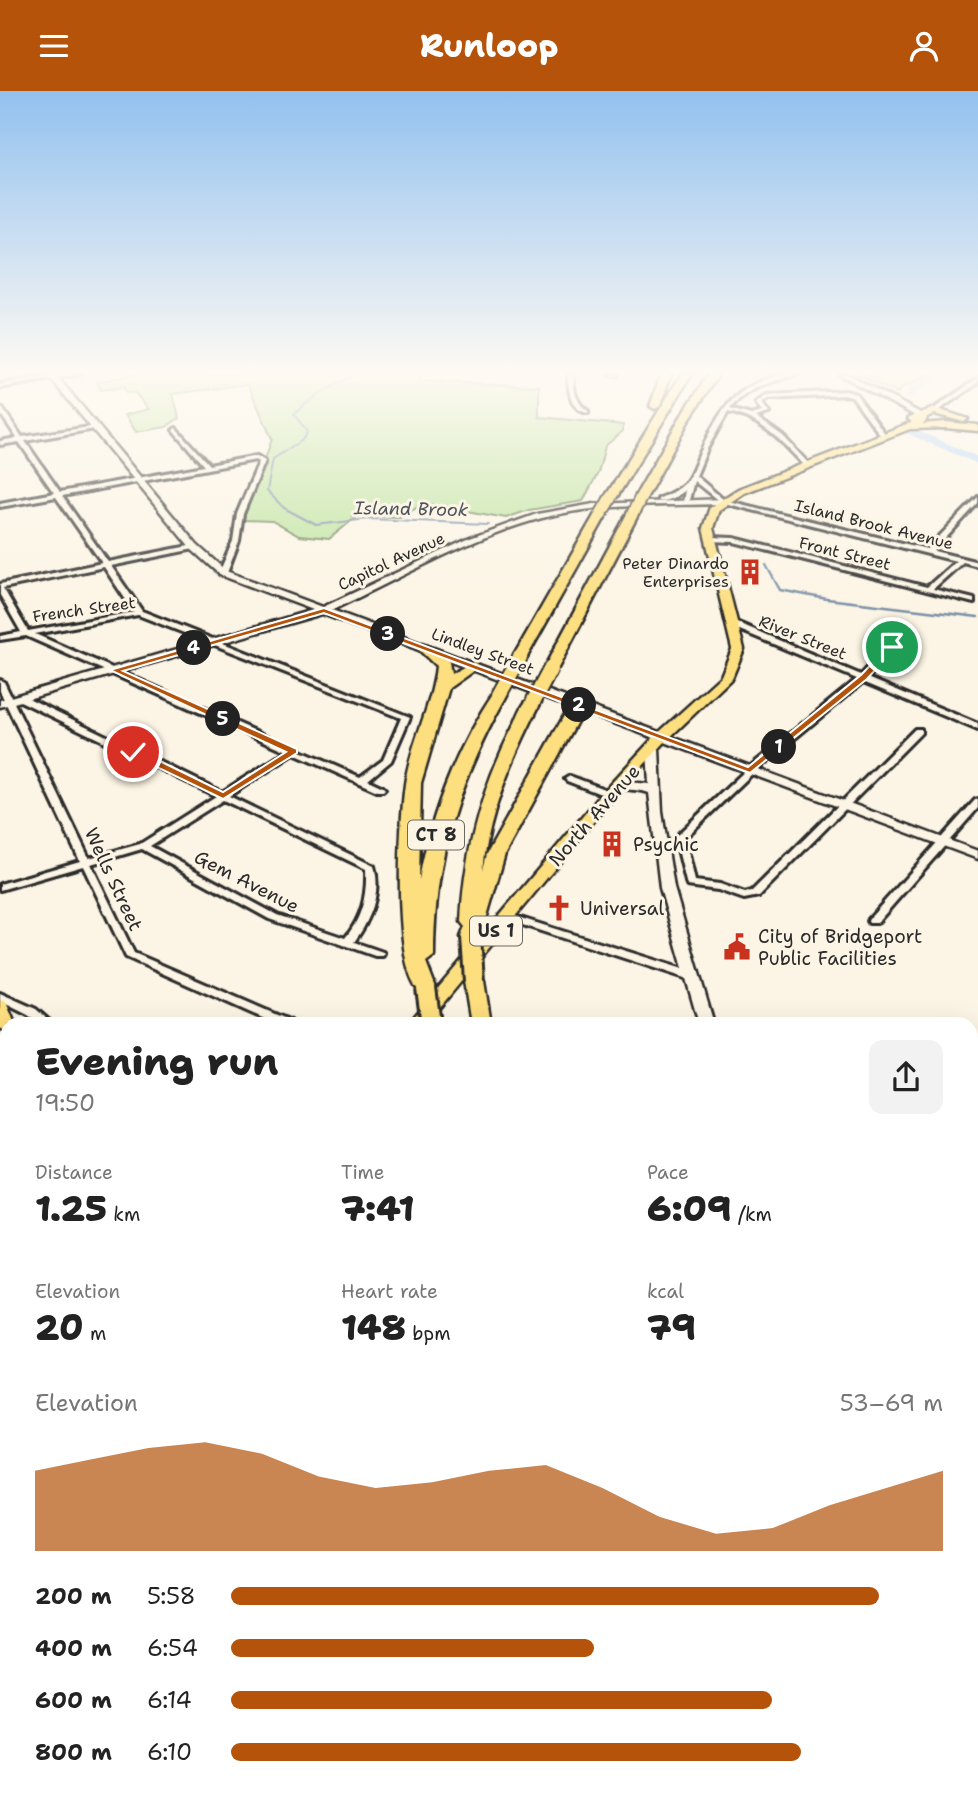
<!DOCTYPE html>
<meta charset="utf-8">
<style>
body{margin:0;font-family:"Shantell Sans",sans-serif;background:#f2f2f2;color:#222;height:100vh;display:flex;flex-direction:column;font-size:26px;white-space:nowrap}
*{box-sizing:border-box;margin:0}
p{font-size:23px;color:#767676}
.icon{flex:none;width:38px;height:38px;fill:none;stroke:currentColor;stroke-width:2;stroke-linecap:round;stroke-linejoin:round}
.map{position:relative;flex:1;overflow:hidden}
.sheet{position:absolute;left:0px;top:926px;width:978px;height:779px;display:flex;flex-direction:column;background:#fff;border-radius:21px 21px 0 0;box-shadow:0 7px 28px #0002}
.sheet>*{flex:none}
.pin{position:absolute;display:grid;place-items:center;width:60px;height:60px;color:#fff;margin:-30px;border:4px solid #fff;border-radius:50%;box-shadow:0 2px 7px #0007}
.km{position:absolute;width:35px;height:35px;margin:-18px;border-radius:50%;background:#222;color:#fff;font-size:19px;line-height:35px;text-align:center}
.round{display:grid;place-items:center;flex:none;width:74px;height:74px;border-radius:14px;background:#f2f2f2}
.overview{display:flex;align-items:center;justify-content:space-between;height:119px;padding:0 35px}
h1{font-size:38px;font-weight:800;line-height:52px}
.stats{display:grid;grid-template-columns:repeat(3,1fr);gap:10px;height:119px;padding:7px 35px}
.stats div{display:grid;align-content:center}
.stats b{font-size:35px;font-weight:800}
.stats small{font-size:19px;font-weight:400}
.stats p{font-size:19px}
.chart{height:196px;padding:14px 35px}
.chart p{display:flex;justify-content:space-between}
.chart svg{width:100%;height:126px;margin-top:7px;fill:#b45309;opacity:.7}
ul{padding:0 35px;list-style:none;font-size:23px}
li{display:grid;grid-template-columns:112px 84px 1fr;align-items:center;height:52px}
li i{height:18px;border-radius:9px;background:#b45309}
header{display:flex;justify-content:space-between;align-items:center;height:91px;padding:0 35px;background:#b45309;color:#fff;font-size:32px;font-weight:800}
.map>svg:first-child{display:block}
.green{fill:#bee39e;stroke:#748764;stroke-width:2}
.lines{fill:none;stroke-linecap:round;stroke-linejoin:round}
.stream-far1{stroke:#7b90a7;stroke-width:2}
.stream{stroke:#7b90a7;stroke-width:2.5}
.river{fill:#b1d4f9;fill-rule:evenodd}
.minor-casing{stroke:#2b2b2b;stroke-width:6}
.secondary-casing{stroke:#2b2b2b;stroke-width:5}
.primary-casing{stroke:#2b2b2b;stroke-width:5}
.motorway-casing{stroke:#2b2b2b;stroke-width:5}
.minor{fill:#fcf5e5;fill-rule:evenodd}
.secondary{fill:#fcf5e5;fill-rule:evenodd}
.primary{fill:#fddf80;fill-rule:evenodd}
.motorway{fill:#fddf80;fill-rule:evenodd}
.motorway-bridge-far2-casing{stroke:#2b2b2b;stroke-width:15;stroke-linecap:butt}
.motorway-bridge-far1-casing{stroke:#2b2b2b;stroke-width:18;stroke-linecap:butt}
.motorway-bridge-casing{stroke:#2b2b2b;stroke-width:24;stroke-linecap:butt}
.motorway-bridge-far2{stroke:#fddf80;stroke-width:11}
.motorway-bridge-far1{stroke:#fddf80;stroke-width:14}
.motorway-bridge{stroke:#fddf80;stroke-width:18}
.route{fill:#b45309;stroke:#fff;stroke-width:2}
.labels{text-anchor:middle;stroke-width:6;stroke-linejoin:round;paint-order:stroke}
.far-street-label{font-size:16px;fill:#2b2b2b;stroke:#fcf5e5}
.far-poi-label{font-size:16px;fill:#2b2b2b;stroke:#fcf5e5;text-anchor:end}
.far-water-label{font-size:18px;font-style:italic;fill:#4c555e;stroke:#fcf5e5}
.shield{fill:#fcf5e5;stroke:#6a6863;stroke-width:2}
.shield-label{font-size:18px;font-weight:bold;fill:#2b2b2b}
.street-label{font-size:19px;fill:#2b2b2b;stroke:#fcf5e5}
.poi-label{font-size:19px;fill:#2b2b2b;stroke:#fcf5e5;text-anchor:start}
</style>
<header><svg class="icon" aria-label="menu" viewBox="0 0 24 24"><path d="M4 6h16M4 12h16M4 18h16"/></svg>Runloop<svg class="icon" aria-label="person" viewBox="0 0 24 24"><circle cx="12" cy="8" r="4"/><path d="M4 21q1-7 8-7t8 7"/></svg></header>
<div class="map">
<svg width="978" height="1704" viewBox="0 0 978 1704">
<rect width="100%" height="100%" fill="#fcf5e5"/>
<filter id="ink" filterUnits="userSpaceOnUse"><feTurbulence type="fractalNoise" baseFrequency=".0143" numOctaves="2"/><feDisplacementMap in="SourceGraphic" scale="14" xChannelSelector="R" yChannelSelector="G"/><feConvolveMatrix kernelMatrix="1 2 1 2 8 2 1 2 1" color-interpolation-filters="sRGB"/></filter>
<g filter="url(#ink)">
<g class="green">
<path d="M138 283H421L419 290 539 295V326L623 334V340L605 355 598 382 583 410 529 419 506 427 423 412 400 426 351 425 355 427 329 448 299 445 272 430 243 429 272 348 248 293 173 303 179 327 166 336 136 341 125 324 149 318 135 302H126L124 296 101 299 97 291Z"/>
<path d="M857 283H931L900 298 898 303Z"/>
</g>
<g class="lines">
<path class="stream-far1" d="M355 283C333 295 312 306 294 323L307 341 302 349 273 368 267 400 284 417 316 434 368 428 488 433"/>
<path class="stream" d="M766 474 780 499 827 508 978 526"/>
<g class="river">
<path d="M931 283H943L917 301 914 307H906L909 297Z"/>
<path d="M906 338H914L978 366V373L906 342Z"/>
</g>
<g class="minor-casing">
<g id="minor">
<path d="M68 283H81L0 297V293Z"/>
<path d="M568 283H574C573 298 575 311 588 320V322C570 319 568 299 568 283Z"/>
<path d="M608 283H618L615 285Z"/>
<path d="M784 283H797C771 293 749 294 730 318L751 324 762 321 756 312 767 304 847 300 856 303 886 344 881 345 852 305 847 304 768 308 762 312 769 322 756 326 783 345 809 373V375H805C782 351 761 327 728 321L707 358 696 385 724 409 927 458 978 406V412L934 460 978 471V475L963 471 933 498 974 508V512L734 451 710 450 707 448 710 446 734 447 927 496 956 470 720 411 694 390 688 413 683 412 685 399C679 405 666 411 658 410V408C668 403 678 400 686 391 692 384 696 371 700 362 720 318 735 294 784 283Z"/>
<path d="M978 287V292L936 321H932V319Z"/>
<path d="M0 316 2 317 22 346 97 335V337L95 338 25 350 60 401 204 375 174 340 173 339 176 337 209 374 257 365 265 370 243 423 239 450 227 482 223 484 219 482 233 450 237 423 259 371 256 369 62 405 108 471 194 454 198 456 194 458 111 475 142 520 410 626 391 670 368 689 383 696 385 698 383 700H377L294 663 229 705 374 775C382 801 370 830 354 851L383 861 384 863 383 865H375L269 828 142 758 91 773 134 862 291 930 292 933H276L126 866 83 775 0 799V793L80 770 0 600V589L4 591 89 767 140 753 216 705 18 609V605H24L222 701 287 660 26 545 0 549V545L21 541 0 504V493L102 472 56 406 0 416V412L54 402 19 351 0 354V350L17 347 0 322ZM104 476 134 521 28 540 3 497ZM138 524 401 627 383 669 360 686 35 543ZM223 709 366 778C367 805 362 827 345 847L277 824 150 755Z"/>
<path d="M730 531H736L861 584 892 551H898V555L868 587 978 633V639L863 591 753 682 685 747 695 790 720 793 745 802 752 800 915 638H921V642L759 805 744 808 718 799 687 795 675 746 747 678 857 588 730 535Z"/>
<path d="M570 685 612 701 614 703 609 706 606 705 567 690 565 688Z"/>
<path d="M978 708V717L877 832H869L868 830 869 828 975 709Z"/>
<path d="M508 823 696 882 697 885 692 889 688 888 504 828 503 826 504 824Z"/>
<path d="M0 902 36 918 53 933H40L28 924 0 910Z"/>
<path d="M7 1151V1161L0 1163V1153Z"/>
<path d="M7 1586V1605L0 1609V1590Z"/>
<path d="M551 1698H569L571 1704H553Z"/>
</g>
</g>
<g class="secondary-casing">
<g id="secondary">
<path d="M47 283H55L197 454 226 480 323 516 470 447 537 423 594 413 725 408 726 410 722 413C663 415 599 412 542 427 470 446 399 488 332 519L978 760V768L322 523 0 616V609L313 519 220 484 191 458Z"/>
<path d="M838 283H847L926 325 919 327Z"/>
<path d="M653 654 659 658 662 721 674 797 714 933H699L660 797 649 702C637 697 621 701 611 694L617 690 649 693 647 658Z"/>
<path d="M978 1131V1147L971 1150V1134Z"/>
<path d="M971 1687 976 1690 978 1704H958L956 1698H971Z"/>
</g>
</g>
<g class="primary-casing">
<g id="primary">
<path d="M934 317 968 328 964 331 934 323 927 326 926 330 922 333 945 331 978 334V340L945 337 910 338 744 402 719 419 713 437 744 558 732 587 666 650 614 706 426 933H408L604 700 656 644 721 585 732 558 703 437 710 416 738 398 912 331 908 328 909 326Z"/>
<path d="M0 909 6 911 15 933H7V941L0 937Z"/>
<path d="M7 1345V1369L0 1371V1347Z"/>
<path d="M257 1698H283L285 1704H259Z"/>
</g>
</g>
<g class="motorway-casing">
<g id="motorway">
<path d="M661 283H671L660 315 655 318 650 315Z"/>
<path d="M682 283H692L617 406 607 409 605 406Z"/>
<path d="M709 283H719L690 327 648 404 638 407 636 404 680 327Z"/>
<path d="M601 419 607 423 527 566 525 569H515L513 566 595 423Z"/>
<path d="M629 419 639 422 558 577 551 581 546 580 544 577Z"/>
<path d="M423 552 449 571 451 583 473 571 480 575 449 597 421 692 419 789C431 722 456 658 494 601L499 599 507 604C458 691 434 765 434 865L426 871 436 897 426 904C390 894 400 727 405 693 410 653 432 616 436 575L416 556Z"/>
<path d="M533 606 541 611C514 664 489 719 483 779L487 763 570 614 578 609 586 614 505 763 481 846 478 850H464L461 846 465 836 461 831C464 760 482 695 515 632 519 623 523 609 533 606Z"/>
<path d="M474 883 484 890 491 933H471L464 890Z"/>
<path d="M626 1698H659L661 1704H628Z"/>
<path d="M682 1698H715L717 1704H684Z"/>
<path d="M766 1698H824L826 1704H768Z"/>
</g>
</g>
<use href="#minor" class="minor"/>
<use href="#secondary" class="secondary"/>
<use href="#primary" class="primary"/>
<use href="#motorway" class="motorway"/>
<g class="motorway-bridge-far2-casing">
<g id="motorway-bridge-far2">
<path d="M633 422 642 404"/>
<path d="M601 423 611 406"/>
</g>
</g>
<g class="motorway-bridge-far1-casing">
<g id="motorway-bridge-far1">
<path d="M499 604 520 566"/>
<path d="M533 611 551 577"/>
</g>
</g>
<g class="motorway-bridge-casing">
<g id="motorway-bridge">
<path d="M471 846 474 890"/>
<path d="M426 897 431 933"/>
</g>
</g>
<use href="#motorway-bridge-far2" class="motorway-bridge-far2"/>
<use href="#motorway-bridge-far1" class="motorway-bridge-far1"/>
<use href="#motorway-bridge" class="motorway-bridge"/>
</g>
</g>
<linearGradient id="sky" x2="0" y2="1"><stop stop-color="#92c1ef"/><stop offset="0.54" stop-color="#fefaf3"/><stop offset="1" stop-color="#fefaf3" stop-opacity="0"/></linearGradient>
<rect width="978" height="521" fill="url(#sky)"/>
<path class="route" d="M324 517 748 676 861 584 889 555 896 556 867 588 750 682 324 522 123 580 297 658V662L223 708 130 663V659H137L223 701 286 661 110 579Z"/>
<defs>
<g id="building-bare" transform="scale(2.1)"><path d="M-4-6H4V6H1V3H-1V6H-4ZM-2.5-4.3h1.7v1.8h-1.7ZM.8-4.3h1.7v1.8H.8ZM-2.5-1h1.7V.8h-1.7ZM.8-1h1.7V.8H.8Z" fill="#c8321e" stroke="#fcf5e5" stroke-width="2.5" paint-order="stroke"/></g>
<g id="church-bare" transform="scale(2.1)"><path d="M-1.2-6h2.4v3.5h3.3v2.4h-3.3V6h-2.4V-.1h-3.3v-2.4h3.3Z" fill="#c8321e" stroke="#fcf5e5" stroke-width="2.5" paint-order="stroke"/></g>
<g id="civic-bare" transform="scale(2.1)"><path d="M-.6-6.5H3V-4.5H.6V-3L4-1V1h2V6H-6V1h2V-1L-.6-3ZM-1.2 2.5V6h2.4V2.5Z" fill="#c8321e" stroke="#fcf5e5" stroke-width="2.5" paint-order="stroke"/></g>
</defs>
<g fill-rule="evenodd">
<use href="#building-bare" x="750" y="481"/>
<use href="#building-bare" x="612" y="753"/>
<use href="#church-bare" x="559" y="817"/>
<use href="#civic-bare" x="737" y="856"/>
</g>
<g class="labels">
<g class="far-street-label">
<text transform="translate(874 433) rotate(14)" y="6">Island Brook Avenue</text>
<text transform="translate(845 462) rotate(14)" y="6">Front Street</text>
<text transform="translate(391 470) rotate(-25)" y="6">Capitol Avenue</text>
<text transform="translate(84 518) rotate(-8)" y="6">French Street</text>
<text transform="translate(803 546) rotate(22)" y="6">River Street</text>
<text transform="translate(483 560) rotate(20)" y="6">Lindley Street</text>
</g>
<g class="far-poi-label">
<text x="729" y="478">Peter Dinardo<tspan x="729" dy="18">Enterprises</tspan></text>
</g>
<g class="far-water-label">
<text transform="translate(411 418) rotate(1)" y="6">Island Brook</text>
</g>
<g class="shield">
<rect x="408" y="729.5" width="56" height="29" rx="5"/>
<rect x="470" y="825.5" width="52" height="29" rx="5"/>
</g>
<g class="shield-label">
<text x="436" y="750">CT 8</text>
<text x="496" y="846">US 1</text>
</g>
<g class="street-label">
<text transform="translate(594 724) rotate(-49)" y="7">North Avenue</text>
<text transform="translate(114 788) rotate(65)" y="7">Wells Street</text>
<text transform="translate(247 790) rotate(27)" y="7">Gem Avenue</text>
</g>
<g class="poi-label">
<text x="633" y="760">Psychic</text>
<text x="580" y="824">Universal</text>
<text x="758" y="852">City of Bridgeport<tspan x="758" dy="22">Public Facilities</tspan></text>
</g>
</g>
</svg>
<div class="pin" style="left:892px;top:556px;background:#1e9e55"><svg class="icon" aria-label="arrive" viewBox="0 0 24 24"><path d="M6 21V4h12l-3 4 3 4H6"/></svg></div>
<div class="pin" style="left:133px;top:661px;background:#d93025"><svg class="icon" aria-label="check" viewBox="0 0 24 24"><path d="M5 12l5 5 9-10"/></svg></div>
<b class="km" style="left:779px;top:656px">1</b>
<b class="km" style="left:579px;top:614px">2</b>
<b class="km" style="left:388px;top:543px">3</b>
<b class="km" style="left:194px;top:557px">4</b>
<b class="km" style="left:223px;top:628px">5</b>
<section class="sheet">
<div class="overview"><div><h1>Evening run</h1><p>19:50</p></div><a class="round"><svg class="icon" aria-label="share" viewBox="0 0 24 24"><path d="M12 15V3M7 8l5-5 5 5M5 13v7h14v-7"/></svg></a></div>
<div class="stats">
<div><p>Distance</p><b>1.25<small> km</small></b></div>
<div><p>Time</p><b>7:41</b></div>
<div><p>Pace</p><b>6:09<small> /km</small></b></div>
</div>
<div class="stats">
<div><p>Elevation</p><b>20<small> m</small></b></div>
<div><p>Heart rate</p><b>148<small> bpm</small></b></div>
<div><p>kcal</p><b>79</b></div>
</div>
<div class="chart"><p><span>Elevation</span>53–69 m</p>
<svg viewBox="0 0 160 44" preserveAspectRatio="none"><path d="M0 44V16L10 12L20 8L30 6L40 10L50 18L60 22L70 20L80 16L90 14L100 22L110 32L120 38L130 36L140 28L150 22L160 16V44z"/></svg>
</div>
<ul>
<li><b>200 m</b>5:58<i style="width:91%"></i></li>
<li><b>400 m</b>6:54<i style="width:51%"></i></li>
<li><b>600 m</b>6:14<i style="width:76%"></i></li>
<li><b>800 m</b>6:10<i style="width:80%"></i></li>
</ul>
</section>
</div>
